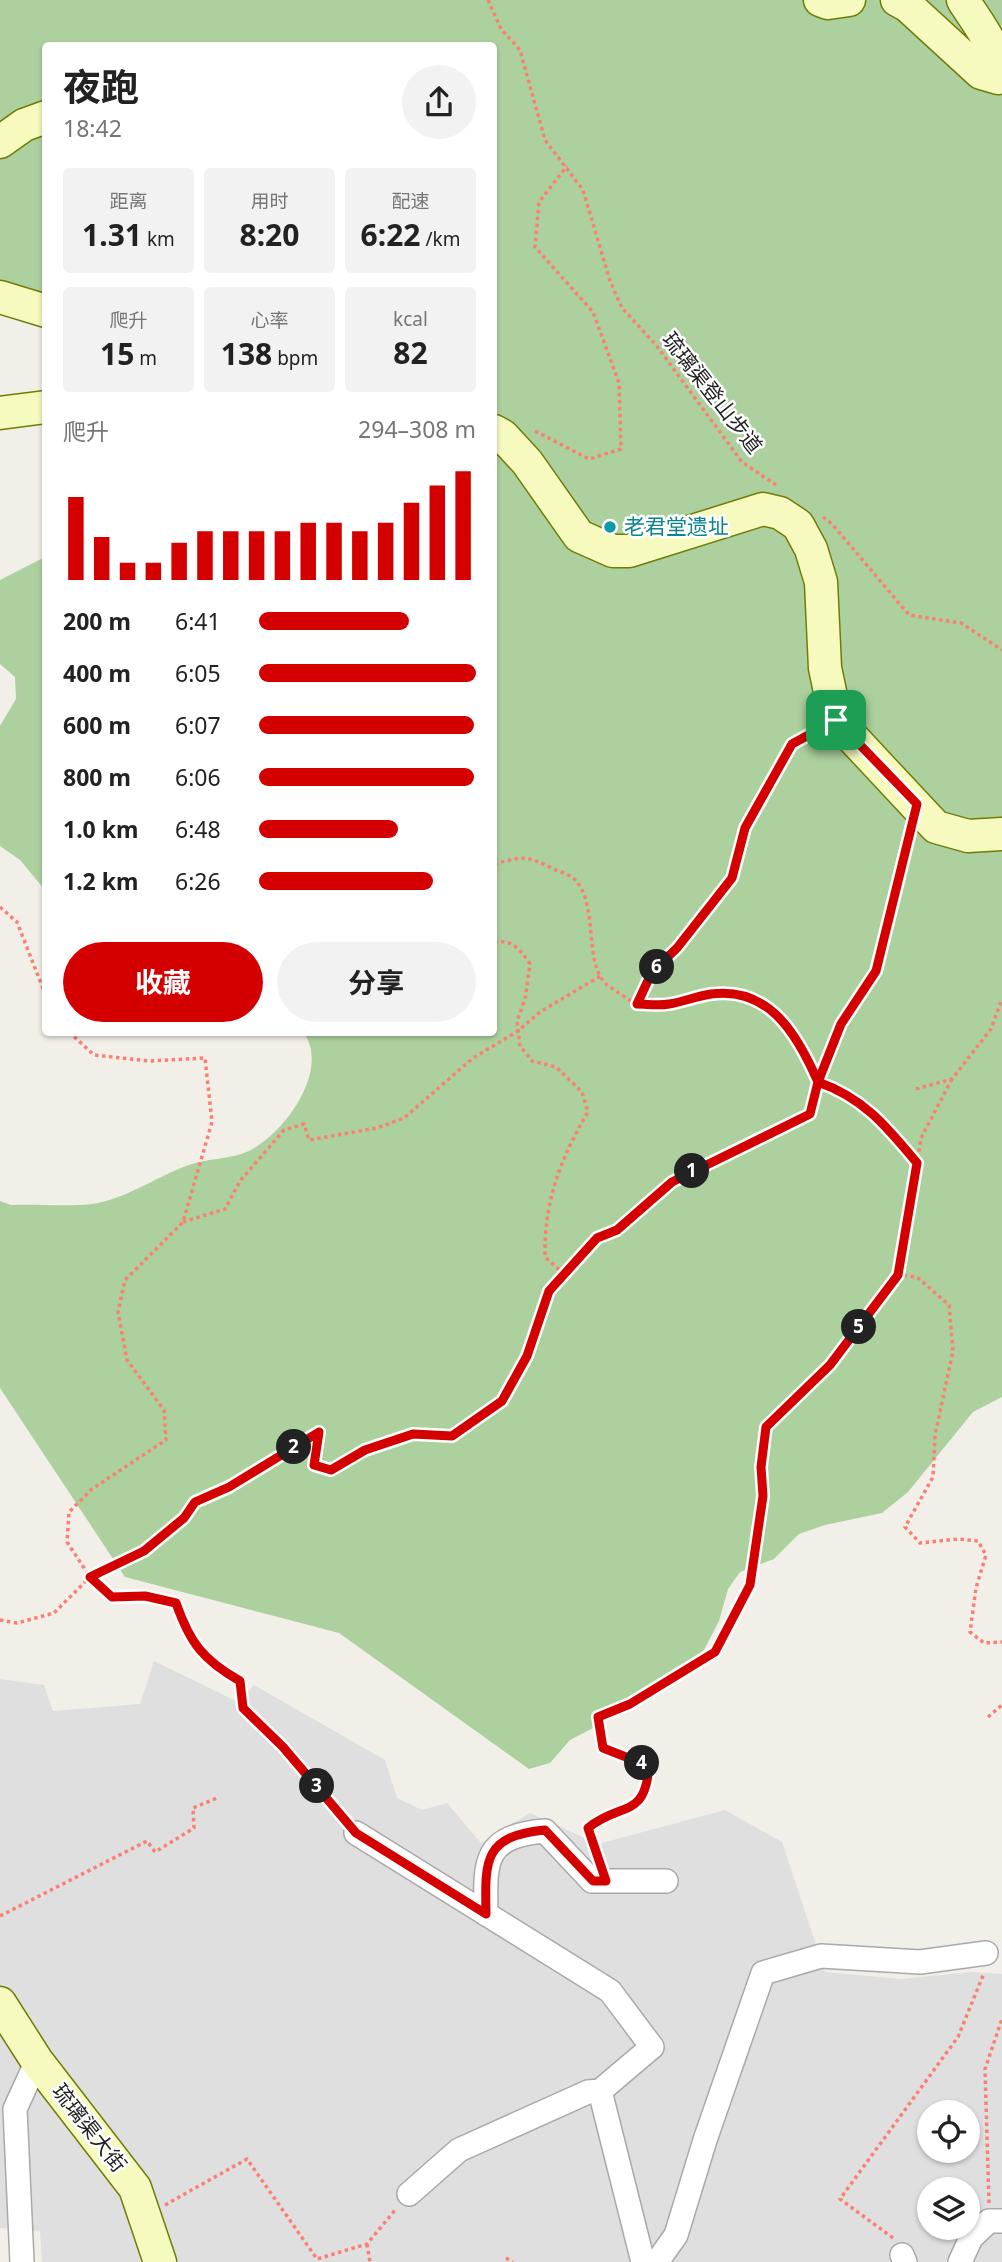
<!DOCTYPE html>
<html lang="zh">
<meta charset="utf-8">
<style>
body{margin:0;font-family:"Noto Sans","Noto Sans SC",sans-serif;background:#f2f2f2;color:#222;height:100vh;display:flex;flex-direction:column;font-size:26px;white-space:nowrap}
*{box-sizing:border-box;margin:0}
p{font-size:23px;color:#767676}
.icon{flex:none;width:38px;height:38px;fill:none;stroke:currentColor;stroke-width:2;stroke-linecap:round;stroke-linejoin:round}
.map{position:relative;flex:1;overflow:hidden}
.sheet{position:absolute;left:42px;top:42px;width:455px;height:994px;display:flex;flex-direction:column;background:#fff;border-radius:7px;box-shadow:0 2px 5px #0004}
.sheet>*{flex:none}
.fabs{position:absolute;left:917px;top:2100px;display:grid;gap:14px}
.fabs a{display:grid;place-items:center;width:63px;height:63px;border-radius:50%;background:#fff;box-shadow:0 2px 5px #0004;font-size:35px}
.pin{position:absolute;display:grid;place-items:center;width:60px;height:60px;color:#fff;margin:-30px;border-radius:14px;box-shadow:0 4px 10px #0006}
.km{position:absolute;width:35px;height:35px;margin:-18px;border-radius:50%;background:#222;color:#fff;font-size:19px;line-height:35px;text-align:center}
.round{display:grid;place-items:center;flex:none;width:74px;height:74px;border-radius:37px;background:#f2f2f2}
.headline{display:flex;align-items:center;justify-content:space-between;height:119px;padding:0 21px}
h1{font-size:38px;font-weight:700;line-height:52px}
.metrics{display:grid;grid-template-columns:repeat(3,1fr);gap:10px;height:119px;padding:7px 21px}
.metrics div{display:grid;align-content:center;border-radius:7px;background:#f2f2f2;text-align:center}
.metrics b{font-size:30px;font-weight:700}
.metrics small{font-size:19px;font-weight:400}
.metrics p{font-size:19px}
.chart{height:196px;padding:14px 21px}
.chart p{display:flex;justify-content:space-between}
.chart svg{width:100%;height:126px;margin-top:7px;stroke:#d40000;stroke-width:6}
.button{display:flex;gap:14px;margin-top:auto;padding:14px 21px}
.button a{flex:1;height:80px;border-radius:42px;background:#d40000;color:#fff;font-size:28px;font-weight:700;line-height:80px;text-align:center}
.button a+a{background:#f2f2f2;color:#222}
ul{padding:0 21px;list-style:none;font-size:23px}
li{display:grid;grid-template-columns:112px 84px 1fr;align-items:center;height:52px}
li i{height:18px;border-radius:9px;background:#d40000}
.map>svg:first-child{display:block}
.residential{fill:#e0dfdf;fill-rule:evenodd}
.forest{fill:#add19e}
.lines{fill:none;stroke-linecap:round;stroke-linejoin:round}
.street-casing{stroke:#a9a9a9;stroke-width:26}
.secondary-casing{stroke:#707d05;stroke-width:35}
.path{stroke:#fa8072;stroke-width:3.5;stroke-dasharray:3.5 3.5;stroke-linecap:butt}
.street{stroke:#fff;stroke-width:23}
.secondary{stroke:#f7fabf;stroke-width:32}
.route-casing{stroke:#fff;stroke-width:14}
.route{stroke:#d40000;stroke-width:9}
.culture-dot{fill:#0f9aa8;stroke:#fff;stroke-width:2.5}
.labels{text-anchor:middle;stroke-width:5;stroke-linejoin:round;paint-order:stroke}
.street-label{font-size:21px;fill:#222;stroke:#fff}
.culture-label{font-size:21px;fill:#0d838f;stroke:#fff;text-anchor:start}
</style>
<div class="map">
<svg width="1002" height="2262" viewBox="0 0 1002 2262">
<rect width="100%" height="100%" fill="#f2efe9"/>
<path class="residential" d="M154 1661 238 1702 254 1685 385 1760 397 1798 422 1810 447 1803 481 1843 530 1813 598 1844 725 1810 782 1842 825 1972 901 1979 972 1972 1002 1974V2262H42L40 2231 0 2228V1679L44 1685 53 1711 140 1704ZM929 2112H968V2151H929ZM929 2189H968V2228H929Z"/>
<g class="forest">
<path d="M0 0H1002V1397L973 1412 908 1492 882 1513 825 1525 799 1534 774 1559 740 1572 728 1589 719 1621 704 1650 679 1676 658 1694 570 1740 550 1763 529 1769 339 1633 125 1577 0 1388V1201L11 1205C37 1204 66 1207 92 1204 125 1199 155 1178 186 1166 206 1158 229 1160 249 1151 285 1133 330 1071 304 1033L494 1032V46H46L45 292 23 289 0 280Z"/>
<path d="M45 557V890L20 860 0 846V726L16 699 15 677 0 664V580Z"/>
</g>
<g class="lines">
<g class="street-casing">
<g id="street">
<path d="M356 1833 610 1991 652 2047 600 2091 588 2092 459 2150 409 2194"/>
<path d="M486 1914C485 1861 483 1836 545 1831L592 1881H666"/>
<path d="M600 2091 643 2262"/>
<path d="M902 2255 905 2262"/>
<path d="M22 2262 15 2109 37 2061"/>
<path d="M657 2262 676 2235 705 2140 763 1973 821 1956 920 1962 986 1953"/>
<path d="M960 2262 971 2238 989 2221H1002"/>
</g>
</g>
<g class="secondary-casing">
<g id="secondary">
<path d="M820 0 828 3 849 0"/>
<path d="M897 0 908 6 981 73 998 78C1002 52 976 21 963 0"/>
<path d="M0 142 24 125 46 117"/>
<path d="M0 297 46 311"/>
<path d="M0 413 46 407"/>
<path d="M494 431 503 436 527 462 579 536 613 551H629L763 509 780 513 798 525 811 549 821 582 825 668 836 720 936 827 968 836 1002 834"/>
<path d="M0 2003 37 2061 135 2188 160 2262"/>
</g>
</g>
<g class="path">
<path d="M488 0 501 29 520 50 545 140 583 190 610 281 622 308 656 345 742 462 776 485"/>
<path d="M535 431 589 459 621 449 619 383 593 312 535 247 539 202 567 166"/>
<path d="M823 517 833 525 909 615 961 623 1002 650"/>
<path d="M494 864C525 856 524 855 554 869 560 872 568 874 573 878 601 902 581 969 610 987 618 992 629 1001 638 1004 663 1010 687 996 712 994 770 987 798 1035 818 1081 864 1098 887 1126 917 1162"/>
<path d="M0 907 17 922 46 996"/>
<path d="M494 942C512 939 521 950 530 964L525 999 517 1021 520 1046 532 1061 556 1067 582 1092 588 1112C560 1159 544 1202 545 1257L564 1274"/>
<path d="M637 1004 652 972 677 948 732 878 745 828 792 744 815 732"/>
<path d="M69 1032 94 1055 149 1061 205 1058 212 1122 183 1222 125 1280 118 1312 127 1360 164 1410 166 1440 92 1489 69 1512 67 1542 90 1577 112 1597 145 1596 176 1603C190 1643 203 1660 240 1681L243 1708 283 1747 344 1819"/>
<path d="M952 1079 921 1138 899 1275 917 1277 949 1305 953 1351 935 1435 933 1477 905 1527 920 1543 958 1539 978 1541 986 1555 976 1588 970 1632 984 1643 1002 1642"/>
<path d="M916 1089 952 1079 991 1029 1002 999"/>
<path d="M183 1222 225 1209 240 1181 284 1130 304 1124 309 1140 377 1128 404 1118 473 1058 518 1031 540 1012 602 975"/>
<path d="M0 1620 17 1623 54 1613 90 1577 144 1551 184 1518 196 1502 229 1487 319 1432 314 1466 331 1470 365 1450 413 1434 452 1436 502 1401 527 1356 549 1291 597 1238 617 1230 672 1182 810 1114 818 1081 840 1024 876 971 910 836"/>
<path d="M988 1717 1002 1705"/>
<path d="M598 1856 588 1828C620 1801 645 1818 649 1766L603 1748 598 1717 630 1704 715 1652 749 1585 763 1496 761 1467 766 1427 830 1365 899 1275"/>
<path d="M0 1916 147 1841 155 1852 194 1828 193 1808 217 1798"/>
<path d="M989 2203 985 2069 1002 2019"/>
<path d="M165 2205 247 2159 317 2259 367 2244 396 2209"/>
<path d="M893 2238 840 2199 958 2037 984 1973"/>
<path d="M367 2244 370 2262"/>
<path d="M506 2258 513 2262"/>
</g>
<use href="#street" class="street"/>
<use href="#secondary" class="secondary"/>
</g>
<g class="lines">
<g class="route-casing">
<path id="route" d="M836 720 917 804 876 971 841 1024 818 1082 810 1114 672 1182 617 1230 597 1238 549 1291 527 1356 502 1401 452 1436 413 1434 365 1450 331 1470 314 1465 319 1432 229 1487 195 1502 184 1518 144 1551 90 1577 112 1597 145 1596 176 1603C190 1643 203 1660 240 1681L243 1708 283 1747 356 1833 486 1914C485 1861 483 1836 545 1830L593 1881H606L588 1828C621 1801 645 1820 649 1766L603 1748 598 1717 630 1704 715 1652 750 1585 763 1496 761 1467 766 1427 830 1365 898 1275 917 1163C887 1127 864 1098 818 1082 798 1036 770 986 711 994 697 996 683 1002 669 1004 659 1006 647 1004 637 1004L652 972 677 948 732 878 745 828 792 744 836 720"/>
</g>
<use href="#route" class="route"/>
</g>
<circle class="culture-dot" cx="610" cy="527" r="7"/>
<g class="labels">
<g class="street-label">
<text transform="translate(712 393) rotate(52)" y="7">琉璃渠登山步道</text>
<text transform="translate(89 2128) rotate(52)" y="7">琉璃渠大街</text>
</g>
<g class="culture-label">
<text x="624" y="534">老君堂遗址</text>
</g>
</g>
</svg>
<div class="fabs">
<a><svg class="icon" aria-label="locate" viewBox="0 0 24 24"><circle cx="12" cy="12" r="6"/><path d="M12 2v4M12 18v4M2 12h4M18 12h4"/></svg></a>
<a><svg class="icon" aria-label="layers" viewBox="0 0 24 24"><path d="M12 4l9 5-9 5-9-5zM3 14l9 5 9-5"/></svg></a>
</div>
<div class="pin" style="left:836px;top:720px;background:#1e9e55"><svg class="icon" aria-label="arrive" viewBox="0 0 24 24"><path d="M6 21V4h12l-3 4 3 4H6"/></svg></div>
<b class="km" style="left:692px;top:1171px">1</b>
<b class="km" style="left:294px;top:1447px">2</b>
<b class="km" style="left:317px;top:1786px">3</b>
<b class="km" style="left:642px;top:1763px">4</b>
<b class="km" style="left:859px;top:1327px">5</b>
<b class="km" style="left:657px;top:967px">6</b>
<section class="sheet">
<div class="headline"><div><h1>夜跑</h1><p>18:42</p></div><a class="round"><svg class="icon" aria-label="share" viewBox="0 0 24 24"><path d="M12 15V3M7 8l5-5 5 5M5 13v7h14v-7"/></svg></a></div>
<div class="metrics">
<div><p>距离</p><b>1.31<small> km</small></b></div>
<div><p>用时</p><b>8:20</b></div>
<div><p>配速</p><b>6:22<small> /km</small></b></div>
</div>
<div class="metrics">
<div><p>爬升</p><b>15<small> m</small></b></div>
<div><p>心率</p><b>138<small> bpm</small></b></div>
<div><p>kcal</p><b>82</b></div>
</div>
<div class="chart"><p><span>爬升</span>294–308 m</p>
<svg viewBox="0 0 160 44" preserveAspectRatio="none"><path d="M5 44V15M15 44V29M25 44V38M35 44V38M45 44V31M55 44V27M65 44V27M75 44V27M85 44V27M95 44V24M105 44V24M115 44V27M125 44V24M135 44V17M145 44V11M155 44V6"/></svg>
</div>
<ul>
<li><b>200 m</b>6:41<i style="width:69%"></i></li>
<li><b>400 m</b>6:05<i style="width:100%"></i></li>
<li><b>600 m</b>6:07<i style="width:99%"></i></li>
<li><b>800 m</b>6:06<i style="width:99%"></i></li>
<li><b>1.0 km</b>6:48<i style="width:64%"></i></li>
<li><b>1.2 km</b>6:26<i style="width:80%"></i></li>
</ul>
<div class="button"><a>收藏</a><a>分享</a></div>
</section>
</div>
